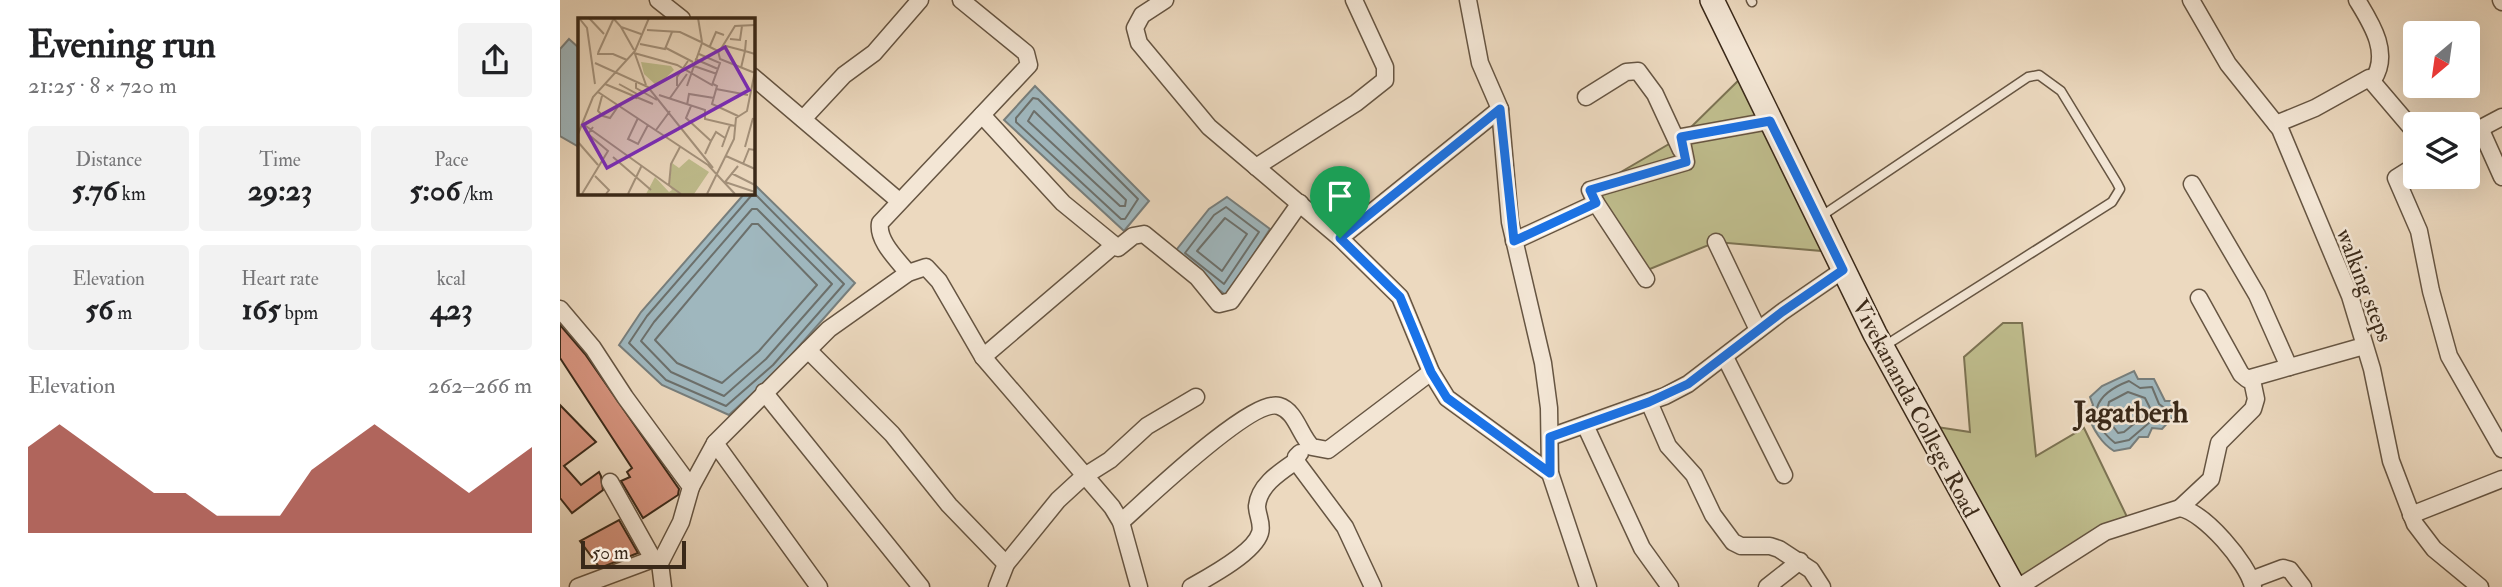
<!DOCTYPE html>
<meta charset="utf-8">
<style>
body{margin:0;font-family:"IM FELL Double Pica",serif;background:#f2f2f2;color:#202124;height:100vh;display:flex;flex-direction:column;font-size:26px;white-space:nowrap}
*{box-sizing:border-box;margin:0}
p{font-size:23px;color:#757577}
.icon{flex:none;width:38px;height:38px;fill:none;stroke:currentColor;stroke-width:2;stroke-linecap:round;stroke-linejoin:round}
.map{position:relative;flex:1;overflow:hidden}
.panel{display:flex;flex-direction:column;background:#fff;width:560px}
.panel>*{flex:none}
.needle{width:46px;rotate:209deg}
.tools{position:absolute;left:1843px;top:21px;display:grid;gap:14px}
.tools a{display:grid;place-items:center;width:77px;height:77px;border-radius:7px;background:#fff;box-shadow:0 7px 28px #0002;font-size:35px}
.scale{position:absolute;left:21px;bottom:18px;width:105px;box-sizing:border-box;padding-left:7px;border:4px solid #3a2919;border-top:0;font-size:19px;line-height:24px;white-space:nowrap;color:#3a2919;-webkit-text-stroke:5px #f3e6d5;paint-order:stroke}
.pin{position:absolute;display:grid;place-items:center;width:60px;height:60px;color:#fff;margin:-72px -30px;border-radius:50% 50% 50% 0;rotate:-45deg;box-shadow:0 0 7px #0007}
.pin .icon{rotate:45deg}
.round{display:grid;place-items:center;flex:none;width:74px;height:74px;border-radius:7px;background:#f2f2f2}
.overview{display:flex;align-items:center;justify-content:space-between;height:119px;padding:0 28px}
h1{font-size:38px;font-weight:700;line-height:52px}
.figures{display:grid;grid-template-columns:repeat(3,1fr);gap:10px;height:119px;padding:7px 28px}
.figures div{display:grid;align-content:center;border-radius:7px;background:#f2f2f2;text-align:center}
.figures b{font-size:30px;font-weight:700}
.figures small{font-size:19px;font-weight:400}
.figures p{font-size:19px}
.chart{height:196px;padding:14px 28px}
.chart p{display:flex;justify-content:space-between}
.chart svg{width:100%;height:126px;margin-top:7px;fill:#8f2418;opacity:.7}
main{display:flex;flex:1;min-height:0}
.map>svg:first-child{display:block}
.green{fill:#bfbd8d;stroke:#7c7353;stroke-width:2}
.water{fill:#9fb7be;stroke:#777e7c;stroke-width:2}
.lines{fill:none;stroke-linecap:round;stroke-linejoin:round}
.shore{stroke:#6c706c;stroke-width:2}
.building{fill:#d7947f;stroke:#3a2919;stroke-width:2}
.lane-casing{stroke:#665542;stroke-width:11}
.street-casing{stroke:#665542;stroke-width:19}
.secondary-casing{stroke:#3a2919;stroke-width:26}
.lane{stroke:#f3e6d5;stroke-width:8}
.street{stroke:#f3e6d5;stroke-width:16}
.secondary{stroke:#f3e6d5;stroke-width:23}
.route-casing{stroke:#fff;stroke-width:14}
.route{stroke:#1a73e8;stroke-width:9}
.labels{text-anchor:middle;stroke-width:5;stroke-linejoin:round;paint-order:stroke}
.street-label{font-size:23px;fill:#3a2919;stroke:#f3e6d5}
.district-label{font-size:30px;font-weight:bold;fill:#3a2919;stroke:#f3e6d5}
.inset-road{fill:none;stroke:#a5937d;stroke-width:2}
.view{fill:#7b2cbf;fill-opacity:0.15;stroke:#7b2cbf;stroke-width:3.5}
.inset-edge{fill:none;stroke:#3a2919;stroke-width:3.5}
</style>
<main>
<section class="panel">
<div class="overview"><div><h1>Evening run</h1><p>21:25 · 8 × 720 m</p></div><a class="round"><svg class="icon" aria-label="share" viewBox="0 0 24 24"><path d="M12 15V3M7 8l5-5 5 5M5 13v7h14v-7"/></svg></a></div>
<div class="figures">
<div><p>Distance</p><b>5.76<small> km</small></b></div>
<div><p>Time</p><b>29:23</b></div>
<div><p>Pace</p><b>5:06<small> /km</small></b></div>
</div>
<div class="figures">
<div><p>Elevation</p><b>56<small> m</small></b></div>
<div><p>Heart rate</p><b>165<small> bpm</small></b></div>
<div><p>kcal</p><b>423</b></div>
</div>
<div class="chart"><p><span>Elevation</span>262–266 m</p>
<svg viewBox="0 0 160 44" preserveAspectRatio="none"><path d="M0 44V14L10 6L20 14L30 22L40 30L50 30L60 38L70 38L80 38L90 22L100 14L110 6L120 14L130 22L140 30L150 22L160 14V44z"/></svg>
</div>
</section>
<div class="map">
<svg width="1942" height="587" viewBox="0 0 1942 587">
<rect width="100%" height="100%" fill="#ecd9bf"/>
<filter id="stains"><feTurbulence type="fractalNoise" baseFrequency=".00286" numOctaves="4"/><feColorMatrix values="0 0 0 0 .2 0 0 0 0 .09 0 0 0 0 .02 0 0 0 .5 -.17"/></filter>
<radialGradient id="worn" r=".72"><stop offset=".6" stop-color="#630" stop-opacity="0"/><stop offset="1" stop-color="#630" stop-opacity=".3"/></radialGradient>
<g class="green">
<path d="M1187 72 1274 252 1156 242 1085 271 1030 190 1121 137Z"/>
<path d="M1443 323H1462L1476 456 1524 428 1569 521 1457 585 1364 425 1410 432 1404 357Z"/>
</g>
<g class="water">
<path d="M9 39 19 48V147L0 136V49Z"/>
<path d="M475 86 589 201 564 231 444 120Z"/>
<path d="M193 183 295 283 218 370 169 415 102 385 59 345 81 312 185 193 192 192Z"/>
<path d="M667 197 710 229 667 296 613 254 649 209Z"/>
<path d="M1574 371 1578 379H1594L1605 401H1613V417L1602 429 1592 428 1588 437H1579L1570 448 1554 451C1541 443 1534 430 1528 416L1533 405 1530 397 1542 386Z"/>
</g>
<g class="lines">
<g class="shore">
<path d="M473 98 478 99 578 199 565 219H561L456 122V118Z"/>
<path d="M474 111 566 200 565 206H560L468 121Z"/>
<path d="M196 195 284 284 213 365 166 406 106 380 69 343 87 316 191 196Z"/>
<path d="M666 207 699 232 664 284 625 253 654 215Z"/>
<path d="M192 209H197L272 284 206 359 164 396 111 372 81 341 94 322Z"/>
<path d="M665 218 687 234 662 271 637 251Z"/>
<path d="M192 224H198L257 285 199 351 162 383 117 363 95 340Z"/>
<path d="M1569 381 1580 388 1592 387 1599 404 1606 409V414L1601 421 1590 422 1569 440 1555 443C1523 417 1535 394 1569 381Z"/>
<path d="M1568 392 1585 398 1591 410 1564 432 1558 433 1546 417 1549 402Z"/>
</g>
</g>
<g class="building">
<path d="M0 325 25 354 119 489 118 495 83 518 61 481 70 477 67 472 72 468 0 358Z"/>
<path d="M0 405 36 442 4 466 21 485 39 472 41 476 43 490 12 513 0 498Z"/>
<path d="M59 520 78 553 40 568 20 541Z"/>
</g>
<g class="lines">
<g class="lane-casing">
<g id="lane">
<path d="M1191 0 1192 2"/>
<path d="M1260 217 1468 77 1479 75 1501 91 1557 183 1560 189 1552 202 1326 345"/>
</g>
</g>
<g class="street-casing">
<g id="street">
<path d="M98 0 122 19"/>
<path d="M605 0 582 15 575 28 579 43 649 127 780 238 840 297 871 372 887 398 990 473"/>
<path d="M908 0 920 63 940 109 950 222 983 363 989 408 990 473 1028 587"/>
<path d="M1631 0 1668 64 1720 129 1790 296 1812 369 1831 461 1855 524 1874 549 1920 587"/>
<path d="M1797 0C1811 23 1831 53 1813 80"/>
<path d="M1941 0 1942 2"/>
<path d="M192 76 339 201"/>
<path d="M1026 97 1066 72 1078 71 1095 94 1121 150"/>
<path d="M422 115 503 203 558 248 573 236 584 234 637 277 659 304 671 301 740 203"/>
<path d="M243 119 284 75 314 53 360 0"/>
<path d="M1716 124 1755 108 1809 78 1855 132"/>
<path d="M1920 128 1942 177"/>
<path d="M1908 135 1942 117"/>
<path d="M1855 166 1836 178 1859 231 1871 291 1889 356 1942 449"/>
<path d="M696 167 796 103 825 80V67L794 0"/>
<path d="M1632 184 1697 295 1729 367"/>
<path d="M1036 203 1086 279"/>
<path d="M780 238 940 109"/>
<path d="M954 241 1036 203 1030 190 1126 162 1121 137 1210 121"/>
<path d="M1156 242 1198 330"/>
<path d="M348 273C338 260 317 241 320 223L469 65 466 53 401 0"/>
<path d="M1639 298 1681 374 1687 379 1804 346"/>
<path d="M0 309 33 348 65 397 131 487 121 522 100 563 103 587"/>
<path d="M248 350 332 434 389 505 446 564"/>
<path d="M423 357 553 246"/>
<path d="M1165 357 1224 475"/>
<path d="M204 392 361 587"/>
<path d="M1089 402 1108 446 1134 475 1153 515 1173 542 1181 546H1210L1219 549 1251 570 1262 587"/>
<path d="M1025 425 1082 548 1110 587"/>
<path d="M990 437 1105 396 1128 384 1222 312 1283 270"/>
<path d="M740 453 736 457 738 464 785 527 813 587"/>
<path d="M50 482 93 559"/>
<path d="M131 487 155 443"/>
<path d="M1620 508 1651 479 1659 443 1693 409 1696 399 1692 380"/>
<path d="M1851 515 1942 479"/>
<path d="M561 522C586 500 691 398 719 406 736 411 740 436 752 447L768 450 871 372"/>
<path d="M1691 580 1723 568 1730 570 1743 587"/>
<path d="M18 587 93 559 100 563"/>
<path d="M259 587 155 443 269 329 348 273 366 267 379 281 423 357 552 507 561 522 579 587"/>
<path d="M437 587 446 564 498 500 523 477 550 460 587 426 636 397"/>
<path d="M631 587C649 577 694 553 700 533 703 524 697 515 697 506 699 485 720 472 736 461"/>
<path d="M1207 587 1240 561"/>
<path d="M1459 587 1545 532 1620 508C1644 512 1688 563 1693 587"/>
</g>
</g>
<g class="secondary-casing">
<path id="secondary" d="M1152 0 1315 334 1454 587"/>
</g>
<use href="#lane" class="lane"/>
<use href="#street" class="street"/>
<use href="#secondary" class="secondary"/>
</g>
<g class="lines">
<g class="route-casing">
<path id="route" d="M940 109 954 241 1036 203 1030 190 1126 162 1121 137 1210 121 1283 270 1222 312 1128 384 1089 402 990 437V473L887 398 871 372 840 297 780 238Z"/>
</g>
<use href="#route" class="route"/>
</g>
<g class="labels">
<g class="street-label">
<text transform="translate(1805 285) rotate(69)" y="8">walking steps</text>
<text transform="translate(1356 408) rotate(62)" y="8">Vivekananda College Road</text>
</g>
<g class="district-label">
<text x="1571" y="422">Jagatberh</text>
</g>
</g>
<g transform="translate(18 18)">
<rect width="177" height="177" fill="#ecd9bf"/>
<path d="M63 44 93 48 96 52 79 68 66 56ZM111 141 131 154 116 176H68L77 159 91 174 94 172 91 167 94 145 101 150Z" fill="#bfbd8d"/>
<path class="inset-road" d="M1 0 9 10 17 66M11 0 26 16M35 0 43 9 63 16M120 0 124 24M43 9 56 32M69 12 102 14 123 24M152 21 162 22 164 8M168 22 167 33 177 36M62 26 87 31 94 14M132 28 138 14 146 17M148 28 167 33 163 50M88 30 115 44M141 34 157 8 177 7M20 35 35 2M56 35 99 47 134 67 142 45 121 36M19 36H35L49 42M57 36 68 67M117 41 140 51M17 45 70 69 135 150M116 48 139 56M58 65V70L79 82M27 66 75 86M41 66 59 76 58 81M135 66 139 68 134 86 160 98M99 68V59L110 43M109 68 124 25 140 33 142 41 177 55M138 71 170 77M20 74 130 147 157 176M81 77 127 92V101L157 108M24 78 20 93 25 98 32 100 41 87M92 80 109 56M109 87 111 76 136 80M113 88 108 100 133 123 127 136M60 100 50 121 60 126 70 107M5 106 103 176M78 112 92 93M0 116 15 79 57 33 71 0M133 123 138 114 147 120M0 124 20 147M144 129 152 107M167 129 175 100M148 138 177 151M35 139 73 172M165 146 171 131 177 132M160 148 147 164 177 174M153 155 177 167M17 158 31 172 28 176M91 167 93 146 102 129M4 176 30 133 10 116 15 109M50 176 64 147M129 176 156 121 158 100 169 93 177 53"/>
<path class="view" d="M147 29 171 72 29 150 5 107Z"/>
<rect width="177" height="177" class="inset-edge"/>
</g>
<rect width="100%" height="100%" filter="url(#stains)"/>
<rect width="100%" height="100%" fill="url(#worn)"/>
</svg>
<div class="tools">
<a><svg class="needle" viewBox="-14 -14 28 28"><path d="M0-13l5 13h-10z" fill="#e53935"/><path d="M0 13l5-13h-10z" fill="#757577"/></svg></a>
<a><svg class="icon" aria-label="layers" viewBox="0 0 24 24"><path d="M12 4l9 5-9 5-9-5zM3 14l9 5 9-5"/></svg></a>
</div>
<div class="scale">50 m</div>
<div class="pin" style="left:780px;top:238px;background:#1e9e55"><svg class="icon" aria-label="arrive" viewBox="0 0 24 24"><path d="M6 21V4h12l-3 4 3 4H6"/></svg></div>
</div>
</main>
